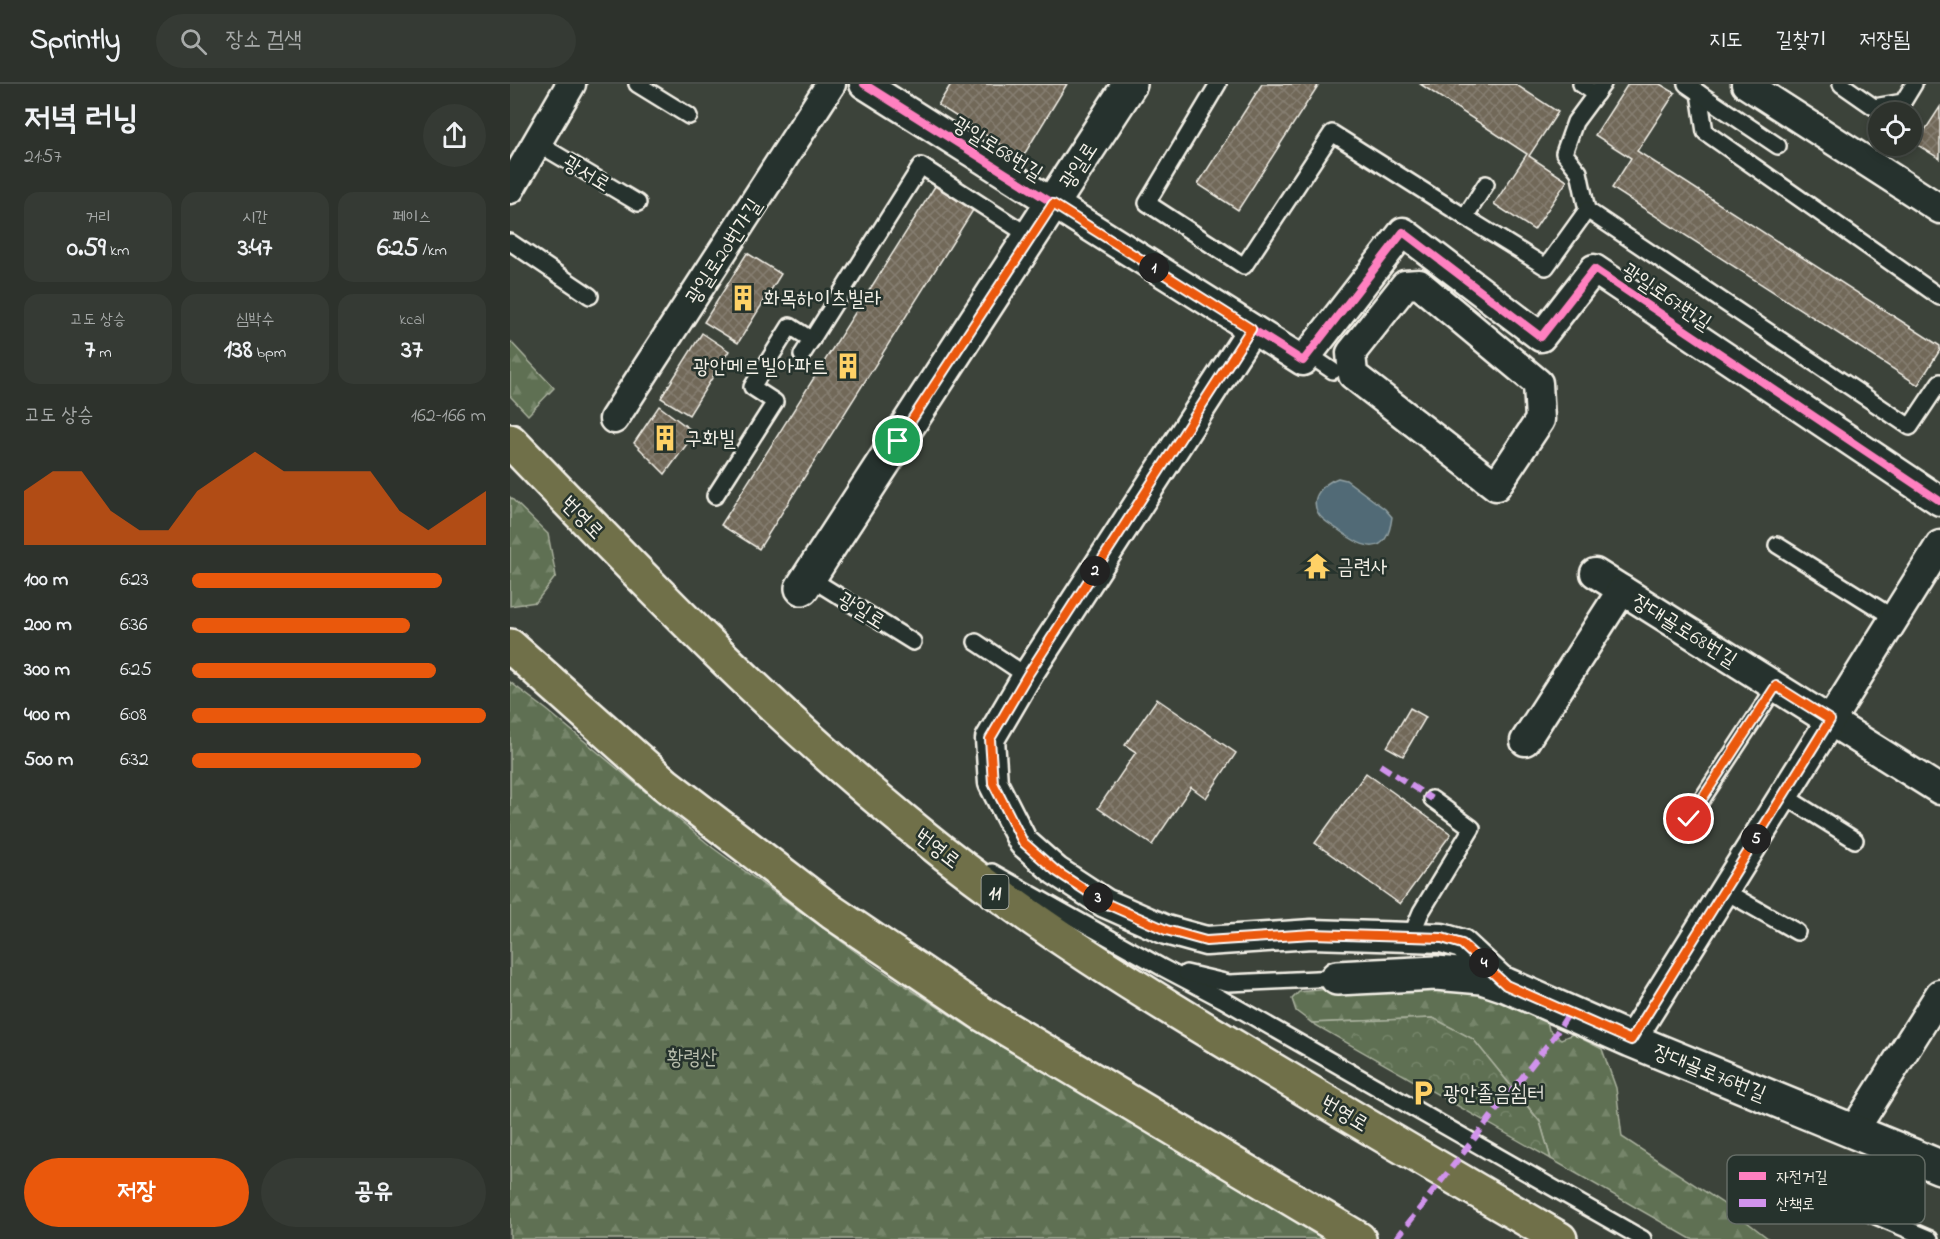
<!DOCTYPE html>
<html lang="ko">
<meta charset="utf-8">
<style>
body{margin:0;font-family:"Indie Flower","Poor Story",sans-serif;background:#353a34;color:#f1f3f6;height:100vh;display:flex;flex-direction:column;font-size:22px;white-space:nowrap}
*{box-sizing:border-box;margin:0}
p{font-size:20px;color:#a7aaa9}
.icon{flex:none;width:33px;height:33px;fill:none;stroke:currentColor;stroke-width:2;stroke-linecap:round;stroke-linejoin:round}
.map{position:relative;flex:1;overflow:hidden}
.panel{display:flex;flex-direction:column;background:#2d322c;width:510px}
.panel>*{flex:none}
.tools{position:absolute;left:1358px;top:18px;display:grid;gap:12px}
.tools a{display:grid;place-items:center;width:54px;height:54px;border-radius:50%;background:#2d322c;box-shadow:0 3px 9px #0003,0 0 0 2px #484d48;font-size:30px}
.pin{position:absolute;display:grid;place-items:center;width:51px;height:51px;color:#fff;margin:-26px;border:3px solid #fff;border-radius:50%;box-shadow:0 2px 6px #0007}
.km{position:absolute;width:30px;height:30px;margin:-15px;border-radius:50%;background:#222;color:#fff;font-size:16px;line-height:30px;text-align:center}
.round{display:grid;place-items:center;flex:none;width:63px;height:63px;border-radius:32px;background:#353a34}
.head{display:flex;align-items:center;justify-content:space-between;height:102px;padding:0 24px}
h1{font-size:33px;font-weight:700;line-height:45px}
.figures{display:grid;grid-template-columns:repeat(3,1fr);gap:9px;height:102px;padding:6px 24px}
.figures div{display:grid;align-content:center;border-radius:15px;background:#353a34;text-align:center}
.figures b{font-size:26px;font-weight:700}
.figures small{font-size:16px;font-weight:400}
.figures p{font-size:16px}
.chart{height:168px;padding:12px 24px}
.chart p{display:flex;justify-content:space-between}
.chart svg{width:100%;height:108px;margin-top:6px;fill:#ea580c;opacity:.7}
.button{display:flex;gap:12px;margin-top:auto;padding:12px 24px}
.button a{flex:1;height:69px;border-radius:36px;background:#ea580c;color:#fff;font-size:24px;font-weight:700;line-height:69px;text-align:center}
.button a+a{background:#353a34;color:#f1f3f6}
ul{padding:0 24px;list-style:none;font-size:20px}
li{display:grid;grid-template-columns:96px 72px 1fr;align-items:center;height:45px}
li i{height:15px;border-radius:8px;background:#ea580c}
header{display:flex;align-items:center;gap:36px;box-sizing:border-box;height:84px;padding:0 30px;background:#2d322c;border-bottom:2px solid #484d48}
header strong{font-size:28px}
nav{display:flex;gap:33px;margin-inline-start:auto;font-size:21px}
.search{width:420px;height:54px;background:#353a34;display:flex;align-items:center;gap:15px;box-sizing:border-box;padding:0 21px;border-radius:33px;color:#a7aaa9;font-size:22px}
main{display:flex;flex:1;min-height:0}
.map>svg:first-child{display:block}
.forest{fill:url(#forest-firs);stroke:#a9b09d;stroke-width:1.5}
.park{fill:url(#park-crowns);stroke:#a9b09d;stroke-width:1.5}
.water{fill:#516b76;stroke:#92a1a4;stroke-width:1.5}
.building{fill:url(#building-cross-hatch);stroke:#f4f1e8;stroke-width:1.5}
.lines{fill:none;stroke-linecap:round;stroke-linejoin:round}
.lane-casing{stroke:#f4f1e8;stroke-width:20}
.street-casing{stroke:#f4f1e8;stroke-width:33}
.secondary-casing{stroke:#f4f1e8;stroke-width:38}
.highway-casing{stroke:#f4f1e8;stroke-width:38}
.lane{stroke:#26332d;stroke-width:15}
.street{stroke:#26332d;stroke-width:28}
.secondary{stroke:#26332d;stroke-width:33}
.highway{stroke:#6f704a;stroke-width:33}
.quiet{stroke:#d193ec;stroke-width:6;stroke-dasharray:12 6;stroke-linecap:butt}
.cycleway-casing{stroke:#26332d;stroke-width:11}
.cycleway{stroke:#ff80c0;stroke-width:8}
.route-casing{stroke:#fff;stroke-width:12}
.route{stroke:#ea580c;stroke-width:8}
.labels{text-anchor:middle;stroke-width:5;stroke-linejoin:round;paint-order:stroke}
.shield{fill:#26332d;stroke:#b6b8b0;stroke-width:1.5}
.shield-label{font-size:20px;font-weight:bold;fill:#f4f1e8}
.street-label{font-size:21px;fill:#f4f1e8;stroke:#26332d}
.poi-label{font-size:21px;fill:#f4f1e8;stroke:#26332d;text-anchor:start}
.park-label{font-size:21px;fill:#b8bdac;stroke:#26332d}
.key{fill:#26332d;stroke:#646c65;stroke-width:1.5}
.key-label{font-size:16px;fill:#f4f1e8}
</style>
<header>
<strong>Sprintly</strong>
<div class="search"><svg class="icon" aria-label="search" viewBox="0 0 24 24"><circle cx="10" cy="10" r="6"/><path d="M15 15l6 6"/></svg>장소 검색</div>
<nav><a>지도</a><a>길찾기</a><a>저장됨</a></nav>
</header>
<main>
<section class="panel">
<div class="head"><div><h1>저녁 러닝</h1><p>21:57</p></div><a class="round"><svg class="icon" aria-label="share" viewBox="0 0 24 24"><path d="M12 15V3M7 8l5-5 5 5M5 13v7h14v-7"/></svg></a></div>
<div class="figures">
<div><p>거리</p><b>0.59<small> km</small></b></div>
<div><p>시간</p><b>3:47</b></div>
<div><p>페이스</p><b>6:25<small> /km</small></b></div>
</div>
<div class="figures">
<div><p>고도 상승</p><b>7<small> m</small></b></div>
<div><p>심박수</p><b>138<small> bpm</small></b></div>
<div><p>kcal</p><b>37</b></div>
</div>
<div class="chart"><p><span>고도 상승</span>162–166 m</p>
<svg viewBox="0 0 160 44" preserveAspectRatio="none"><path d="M0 44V22L10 14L20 14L30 30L40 38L50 38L60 22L70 14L80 6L90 14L100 14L110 14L120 14L130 30L140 38L150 30L160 22V44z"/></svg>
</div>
<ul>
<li><b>100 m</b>6:23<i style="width:85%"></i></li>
<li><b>200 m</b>6:36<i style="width:74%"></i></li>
<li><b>300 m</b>6:25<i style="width:83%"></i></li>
<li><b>400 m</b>6:08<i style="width:100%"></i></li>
<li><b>500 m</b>6:32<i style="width:78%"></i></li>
</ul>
<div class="button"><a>저장</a><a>공유</a></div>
</section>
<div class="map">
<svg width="1430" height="1155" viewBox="0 0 1430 1155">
<defs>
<pattern id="forest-firs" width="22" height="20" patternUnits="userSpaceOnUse" patternTransform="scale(1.5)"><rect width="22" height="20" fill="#5e7052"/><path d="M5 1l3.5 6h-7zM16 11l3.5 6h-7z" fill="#76856b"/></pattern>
<pattern id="park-crowns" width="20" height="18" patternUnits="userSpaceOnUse" patternTransform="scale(1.5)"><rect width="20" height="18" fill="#5e7052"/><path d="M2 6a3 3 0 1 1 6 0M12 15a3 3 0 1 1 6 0" fill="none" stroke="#76856b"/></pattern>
<pattern id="building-cross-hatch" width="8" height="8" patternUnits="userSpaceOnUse" patternTransform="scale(1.5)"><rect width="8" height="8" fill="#716859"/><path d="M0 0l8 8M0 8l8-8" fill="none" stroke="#867e71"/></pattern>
</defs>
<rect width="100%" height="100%" fill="#3c433a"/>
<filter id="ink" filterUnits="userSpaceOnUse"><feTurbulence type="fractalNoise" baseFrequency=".0167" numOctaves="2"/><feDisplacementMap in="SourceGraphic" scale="12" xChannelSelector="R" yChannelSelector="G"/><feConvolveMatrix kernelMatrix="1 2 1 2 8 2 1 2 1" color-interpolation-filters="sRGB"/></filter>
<g filter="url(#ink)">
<g class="forest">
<path d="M0 257 44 304 18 331 0 312Z"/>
<path d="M0 413 38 450 46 492 26 518 0 522Z"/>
<path d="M0 598 37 626 203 764 368 884 460 944 819 1155H0Z"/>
<path d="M940 899 998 917 1037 937 1039 946 1051 955 1063 950 1092 965 1106 1004 1112 1053 1211 1118 1259 1155H1181L1041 1075 1030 1037 963 955 923 934 802 939 786 927 782 915 789 908 829 904Z"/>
</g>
<path class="park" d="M923 934 963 955 1030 1038 1041 1075 802 939Z"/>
<path class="water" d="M828 394 836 396 875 425 882 433C877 474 854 465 830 447 823 442 811 436 808 429 799 413 814 399 828 394Z"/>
<g class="building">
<path d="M441 0H557L512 74 428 21Z"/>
<path d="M752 0H809L728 126 688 100Z"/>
<path d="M910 0H1005L1048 28 1019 72 1057 97 1024 146 984 120 1017 70Z"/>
<path d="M1118 0H1150L1165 9 1127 67 1430 262V266L1408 301 1102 104 1121 74 1085 51Z"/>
<path d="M1430 23V75L1406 60Z"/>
<path d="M427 99 465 123 249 465 211 441Z"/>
<path d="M237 169 271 190 228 259 194 238Z"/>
<path d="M192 249 219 267 179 331 151 314Z"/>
<path d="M149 322 185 349 155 390 124 359Z"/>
<path d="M647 615 726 669 696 714 681 703 642 761 588 724 626 668 615 661Z"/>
<path d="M900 624 916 633 893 672 877 663Z"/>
<path d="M856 689 941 750 890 820 805 759Z"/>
</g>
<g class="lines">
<g class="lane-casing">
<g id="lane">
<path d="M127 0 179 32"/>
<path d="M708 0 637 119 734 182 822 49 955 133 976 100"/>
<path d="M1071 0 1086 10"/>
<path d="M1093 0 1065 38 1054 69 1069 88 1077 126 1400 343 1430 298"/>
<path d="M1176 0 1189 9 1195 48 1430 213"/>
<path d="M1331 0 1364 23 1393 18 1404 0"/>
<path d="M1189 9 1268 62"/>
<path d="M27 59 128 119"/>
<path d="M955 133 1036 183 1077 126"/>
<path d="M0 158 80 212"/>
<path d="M798 270 823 287"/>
<path d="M292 271 411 82 521 153"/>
<path d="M205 412 265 318 242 303 280 242 302 256"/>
<path d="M1267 461 1384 534"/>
<path d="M300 494 403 558"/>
<path d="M466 558 517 592"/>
<path d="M1273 711 1345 756"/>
<path d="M1179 735 1266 602"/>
<path d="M482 788 653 884 712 915 1133 1155"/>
<path d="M1213 806 1287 848"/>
<path d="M901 852 911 828 962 744 922 715"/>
<path d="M676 889 719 899 827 894"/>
<path d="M1371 1060 1347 1124 1420 1155"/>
</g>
</g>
<g class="street-casing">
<g id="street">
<path d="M354 0 793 277 893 148 1031 253 1084 185 1430 417"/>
<path d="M1236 0 1430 125"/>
<path d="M0 105 61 0"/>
<path d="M909 200 1028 299 1030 336 986 402 843 291 841 269 895 201Z"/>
<path d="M742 245 517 592 480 655 483 699 513 758 546 787 595 819 656 846 696 857 802 850 932 854 952 860 996 901"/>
<path d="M104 335 321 0"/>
<path d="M1085 489 1430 706"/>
<path d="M1015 657 1112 506"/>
<path d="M1121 956 1430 461"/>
<path d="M1343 1048 1430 910"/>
</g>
</g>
<g class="secondary-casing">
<g id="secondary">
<path d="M292 504 620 0"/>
<path d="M827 894 926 889 972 893 996 901 1121 956 1430 1083"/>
</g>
</g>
<g class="highway-casing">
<g id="highway">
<path d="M0 357C131 493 262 630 409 749 519 839 640 913 763 986 858 1043 954 1099 1050 1155"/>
<path d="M0 562 155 700 322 828 474 931 849 1155"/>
</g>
</g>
<use href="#lane" class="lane"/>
<use href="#street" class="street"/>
<use href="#secondary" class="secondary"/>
<use href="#highway" class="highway"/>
<g class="quiet">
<path d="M870 681 922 715"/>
<path d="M886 1155 1045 951 1059 929"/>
</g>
<g class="cycleway-casing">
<g id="cycleway">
<path d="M354 0 793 277 893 148 1031 253 1084 185 1430 417"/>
<path d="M742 245 517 592 480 655 483 699 513 758 546 787 595 819 656 846 696 857 802 850 932 854 952 860 996 901"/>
</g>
</g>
<use href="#cycleway" class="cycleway"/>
</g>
</g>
<g class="lines" filter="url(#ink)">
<g class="route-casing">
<path id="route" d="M388 357 543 120 741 245 517 592 480 655 483 699 513 758 546 787 595 819 656 846 696 857 802 850 932 854 952 860 996 901 1121 956 1320 636 1266 602 1179 735"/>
</g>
<use href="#route" class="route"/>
</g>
<defs>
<g id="building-bare" transform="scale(2.07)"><path d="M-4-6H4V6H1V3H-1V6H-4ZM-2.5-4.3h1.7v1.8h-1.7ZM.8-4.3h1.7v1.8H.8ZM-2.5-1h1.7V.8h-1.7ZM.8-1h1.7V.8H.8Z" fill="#ffd166" stroke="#26332d" stroke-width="2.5" paint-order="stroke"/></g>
<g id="temple-bare" transform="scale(2.07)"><path d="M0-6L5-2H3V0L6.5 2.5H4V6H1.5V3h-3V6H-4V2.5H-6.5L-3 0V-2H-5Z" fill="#ffd166" stroke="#26332d" stroke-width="2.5" paint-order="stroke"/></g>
<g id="parking-bare" transform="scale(2.07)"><path d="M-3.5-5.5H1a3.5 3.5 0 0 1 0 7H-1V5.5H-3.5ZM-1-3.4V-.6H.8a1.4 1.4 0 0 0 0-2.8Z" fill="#ffd166" stroke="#26332d" stroke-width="2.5" paint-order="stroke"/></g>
</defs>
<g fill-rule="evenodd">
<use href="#building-bare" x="233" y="214"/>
<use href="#building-bare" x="338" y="282"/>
<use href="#building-bare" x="155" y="354"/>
<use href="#temple-bare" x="807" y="482"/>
<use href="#parking-bare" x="913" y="1009"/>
</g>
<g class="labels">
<rect class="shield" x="471.5" y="791" width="27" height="34" rx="4.5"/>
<g class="shield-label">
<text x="485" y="815">11</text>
</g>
<g class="street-label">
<text transform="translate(488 64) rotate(32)" y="7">광일로68번길</text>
<text transform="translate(568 81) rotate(-57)" y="7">광일로</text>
<text transform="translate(77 89) rotate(31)" y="7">광서로</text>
<text transform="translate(213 167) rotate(-57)" y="7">광일로20번가길</text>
<text transform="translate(1157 212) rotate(34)" y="7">광일로67번길</text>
<text transform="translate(73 433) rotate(46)" y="7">번영로</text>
<text transform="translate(352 526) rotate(32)" y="7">광일로</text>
<text transform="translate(1175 546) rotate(32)" y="7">장대골로68번길</text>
<text transform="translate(428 764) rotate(38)" y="7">번영로</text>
<text transform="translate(1200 988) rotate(22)" y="7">장대골로76번길</text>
<text transform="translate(835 1029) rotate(31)" y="7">번영로</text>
</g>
<g class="poi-label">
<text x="253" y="221">화목하이츠빌라</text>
<text x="318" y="289" text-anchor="end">광안메르빌아파트</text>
<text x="175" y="361">구화빌</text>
<text x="827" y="489">금련사</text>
<text x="933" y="1016">광안졸음쉼터</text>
</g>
<g class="park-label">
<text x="182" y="980">황령산</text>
</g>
</g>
<rect x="1217" y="1071" width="198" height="69" rx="9" class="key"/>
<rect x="1229" y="1088" width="27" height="8" fill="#ff80c0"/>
<rect x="1229" y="1115" width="27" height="8" fill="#d193ec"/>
<g class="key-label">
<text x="1266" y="1098">자전거길</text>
<text x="1266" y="1125">산책로</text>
</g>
</svg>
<div class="tools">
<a><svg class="icon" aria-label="locate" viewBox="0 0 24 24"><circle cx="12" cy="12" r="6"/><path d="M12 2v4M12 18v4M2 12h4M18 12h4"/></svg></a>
</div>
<div class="pin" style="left:388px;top:357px;background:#1e9e55"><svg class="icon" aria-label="arrive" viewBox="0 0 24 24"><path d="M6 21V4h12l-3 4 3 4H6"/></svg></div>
<div class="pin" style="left:1179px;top:735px;background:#d93025"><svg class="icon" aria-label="check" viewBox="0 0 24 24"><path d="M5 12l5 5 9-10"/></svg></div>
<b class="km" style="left:644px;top:184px">1</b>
<b class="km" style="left:585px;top:487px">2</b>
<b class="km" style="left:588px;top:814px">3</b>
<b class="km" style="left:974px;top:879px">4</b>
<b class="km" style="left:1246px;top:755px">5</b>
</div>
</main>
